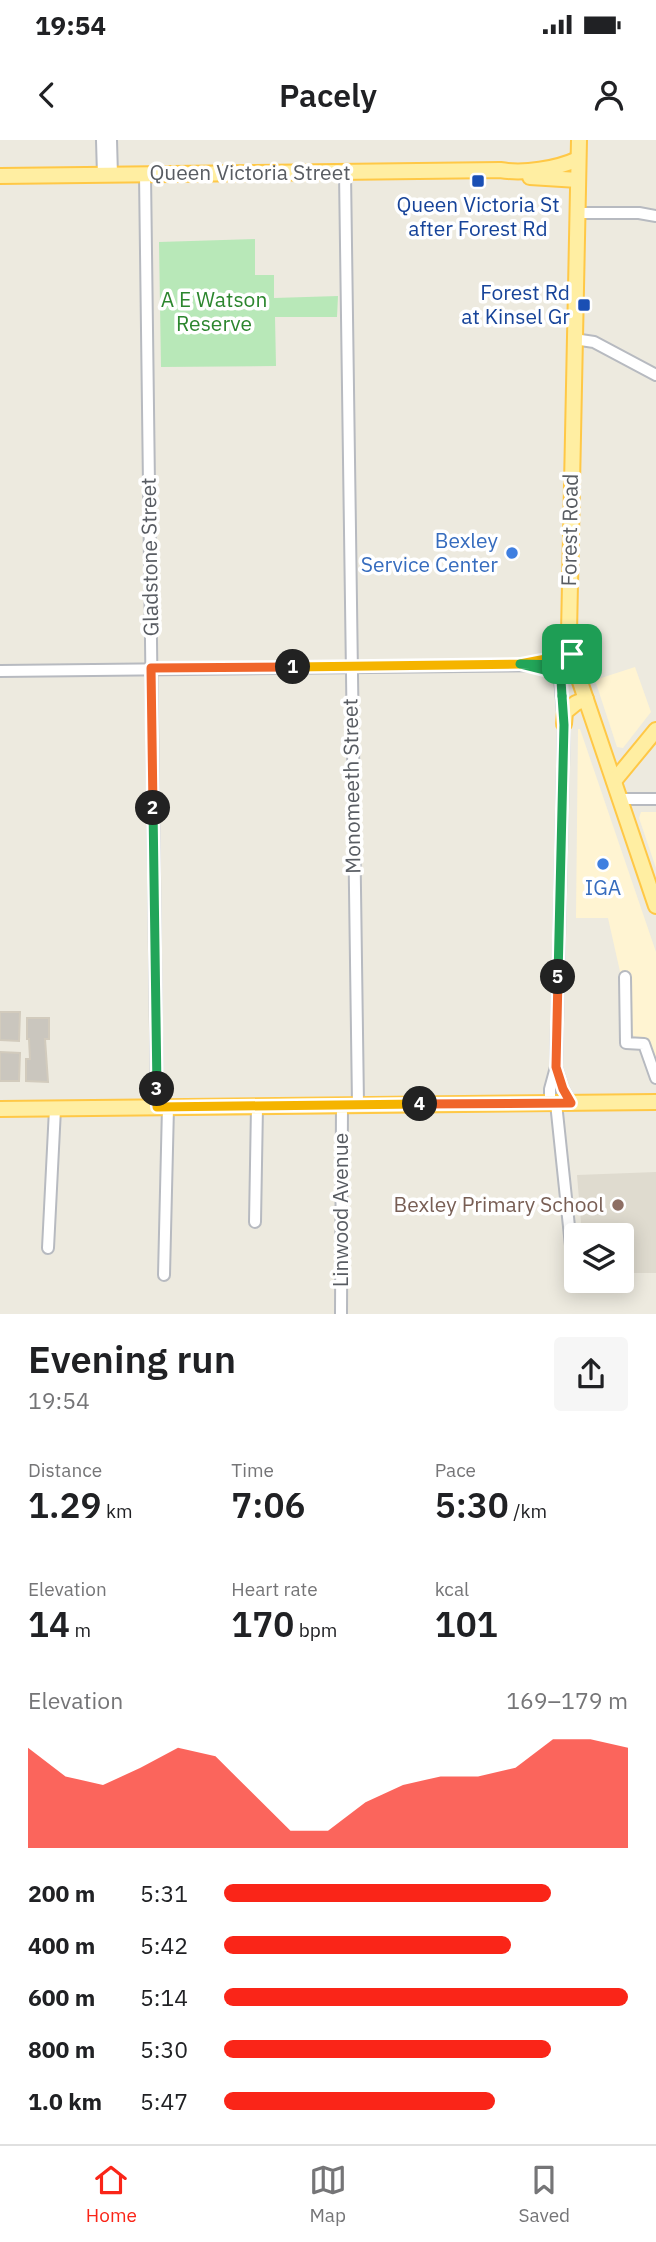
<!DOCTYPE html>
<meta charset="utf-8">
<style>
body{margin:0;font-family:"IBM Plex Sans",sans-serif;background:#f6f6f6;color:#202124;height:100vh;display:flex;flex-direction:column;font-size:26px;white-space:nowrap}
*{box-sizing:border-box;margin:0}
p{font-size:23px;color:#757577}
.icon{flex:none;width:38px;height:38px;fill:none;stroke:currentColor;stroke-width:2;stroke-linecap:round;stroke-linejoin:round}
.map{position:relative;height:1174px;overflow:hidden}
.panel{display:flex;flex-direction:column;background:#fff;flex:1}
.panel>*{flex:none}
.controls{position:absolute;left:564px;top:1083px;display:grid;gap:14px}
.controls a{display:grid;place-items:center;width:70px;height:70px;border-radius:7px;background:#fff;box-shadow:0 4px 18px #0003;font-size:35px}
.pin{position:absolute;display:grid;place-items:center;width:60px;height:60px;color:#fff;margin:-30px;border-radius:14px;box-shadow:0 4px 10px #0006}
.km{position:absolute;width:35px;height:35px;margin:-18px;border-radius:50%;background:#222;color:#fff;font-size:19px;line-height:35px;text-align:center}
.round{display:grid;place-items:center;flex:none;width:74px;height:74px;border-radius:7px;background:#f6f6f6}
.summary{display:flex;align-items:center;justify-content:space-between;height:119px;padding:0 28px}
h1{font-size:38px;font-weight:600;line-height:52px}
.stats{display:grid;grid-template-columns:repeat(3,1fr);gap:10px;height:119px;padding:7px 28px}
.stats div{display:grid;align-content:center}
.stats b{font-size:35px;font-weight:600}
.stats small{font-size:19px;font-weight:400}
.stats p{font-size:19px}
.chart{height:196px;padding:14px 28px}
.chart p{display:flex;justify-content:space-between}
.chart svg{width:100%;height:126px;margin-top:7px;fill:#fa2518;opacity:.7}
ul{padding:0 28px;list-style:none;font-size:23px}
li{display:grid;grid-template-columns:112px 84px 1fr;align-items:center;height:52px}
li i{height:18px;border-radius:9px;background:#fa2518}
.status{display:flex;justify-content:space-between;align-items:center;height:49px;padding:0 35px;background:#fff;direction:ltr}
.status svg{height:19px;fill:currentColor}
header{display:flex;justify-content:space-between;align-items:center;height:91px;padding:0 28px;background:#fff;font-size:32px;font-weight:600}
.tab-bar{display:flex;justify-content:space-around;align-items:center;height:98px;border-top:2px solid #e0e0e0;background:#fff;font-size:19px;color:#757577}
.tab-bar a{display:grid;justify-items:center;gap:4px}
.tab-bar .selected{color:#fa2518}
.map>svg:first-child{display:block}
.commercial{fill:#fff4d2}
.education{fill:#dfdbcf}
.green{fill:#b8e8b8}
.building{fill:#cac6be;stroke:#d2cbbd;stroke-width:2}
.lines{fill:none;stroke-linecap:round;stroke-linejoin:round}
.minor-casing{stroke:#b7bac0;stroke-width:14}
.major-casing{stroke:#ffc846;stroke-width:18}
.minor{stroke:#fff;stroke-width:10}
.major{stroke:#ffeea2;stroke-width:14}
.split-1-casing{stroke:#fff;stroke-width:14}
.split-2-casing{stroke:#fff;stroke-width:14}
.split-3-casing{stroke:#fff;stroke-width:14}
.split-4-casing{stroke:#fff;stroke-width:14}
.split-5-casing{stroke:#fff;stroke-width:14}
.split-6-casing{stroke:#fff;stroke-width:14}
.split-7-casing{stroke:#fff;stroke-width:14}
.split-1{stroke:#f5b400;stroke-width:9}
.split-2{stroke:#f0652b;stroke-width:9}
.split-3{stroke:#22a559;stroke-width:9}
.split-4{stroke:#f5b400;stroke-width:9}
.split-5{stroke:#f0652b;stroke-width:9}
.split-6{stroke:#22a559;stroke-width:9}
.split-7{stroke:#22a559;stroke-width:9}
.transit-dot{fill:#1a4fb4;stroke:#fff;stroke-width:2.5}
.shop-dot{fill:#3f7fe0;stroke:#fff;stroke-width:2.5}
.education-dot{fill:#8d6e63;stroke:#fff;stroke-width:2.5}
.labels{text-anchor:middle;stroke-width:7;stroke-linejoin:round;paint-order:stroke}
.street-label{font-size:21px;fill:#585c62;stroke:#fff}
.transit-label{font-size:21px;fill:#164399;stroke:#fff}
.park-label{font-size:21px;fill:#2c862e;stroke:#fff}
.shop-label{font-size:21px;fill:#366cbe;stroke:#fff;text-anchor:end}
.education-label{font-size:21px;fill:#785e54;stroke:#fff;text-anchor:end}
</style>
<div class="status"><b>19:54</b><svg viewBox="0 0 49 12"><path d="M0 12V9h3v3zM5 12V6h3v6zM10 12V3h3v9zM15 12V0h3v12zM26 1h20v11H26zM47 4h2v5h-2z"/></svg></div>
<header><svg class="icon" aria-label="back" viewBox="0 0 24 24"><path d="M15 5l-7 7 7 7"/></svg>Pacely<svg class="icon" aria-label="person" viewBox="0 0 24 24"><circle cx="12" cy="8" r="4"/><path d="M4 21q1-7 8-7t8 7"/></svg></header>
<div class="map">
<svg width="656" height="1175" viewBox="0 0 656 1175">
<rect width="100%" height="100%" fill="#edeadf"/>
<g class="commercial">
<path d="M635 527 651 572 623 608 617 607 595 540Z"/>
<path d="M578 589H580L656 812V923L648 900H638L629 891 621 836 608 778H576Z"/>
<path d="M641 672H656V728L639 678Z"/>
</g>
<path class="education" d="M656 1032V1133H621V1096L582 1095 577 1035Z"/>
<path class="green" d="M255 99V135H274V158L338 156 337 177H275L276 226 161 227 159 102Z"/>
<g class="building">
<path d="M0 872H20L19 901 0 900Z"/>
<path d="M27 878H49V899H45L48 942 26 941V919H30L29 899H27Z"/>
<path d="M0 912 20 913 19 941H0Z"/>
</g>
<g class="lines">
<g class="minor-casing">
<g id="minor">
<path d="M102 0 103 35"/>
<path d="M111 0 112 35"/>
<path d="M345 33 358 964"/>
<path d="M145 34 157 967"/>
<path d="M577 73H639L656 76"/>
<path d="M574 199 594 202 656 235"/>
<path d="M537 522 553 517 572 514"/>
<path d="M540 528 553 532 560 537 564 584 556 927 550 949V963"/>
<path d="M0 531 561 525 574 522"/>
<path d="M619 659H656"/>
<path d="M625 837 626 903 644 904 656 938"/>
<path d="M556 927 563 949 571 963"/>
<path d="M556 963 574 1134"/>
<path d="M255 1082 257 966"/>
<path d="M48 1108 55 969"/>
<path d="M164 1135 168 967"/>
<path d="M341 1175 342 965"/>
</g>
</g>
<g class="major-casing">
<g id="major">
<path d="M579 0 569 493 575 527 656 766"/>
<path d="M0 36 500 30C524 34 556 29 578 19"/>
<path d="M530 37 578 40"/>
<path d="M564 584 565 572 576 563 586 559"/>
<path d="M614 641 656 590"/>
<path d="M0 969 656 962"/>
</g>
</g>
<use href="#minor" class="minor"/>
<use href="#major" class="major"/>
</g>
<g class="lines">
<g class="split-1-casing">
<path id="split-1" d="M293 527 520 524 572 514"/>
</g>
<g class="split-2-casing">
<path id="split-2" d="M153 668 151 528 293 527"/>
</g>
<g class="split-3-casing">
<path id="split-3" d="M153 668 157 949"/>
</g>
<g class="split-4-casing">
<path id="split-4" d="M157 949V967L420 964"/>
</g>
<g class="split-5-casing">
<path id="split-5" d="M420 964 571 963 563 949 556 927 558 837"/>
</g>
<g class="split-6-casing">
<path id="split-6" d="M558 837 564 585 562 556"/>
</g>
<g class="split-7-casing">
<path id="split-7" d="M562 556 561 540 556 533 520 524 561 525 574 522 572 514"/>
</g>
<use href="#split-1" class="split-1"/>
<use href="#split-2" class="split-2"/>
<use href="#split-3" class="split-3"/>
<use href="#split-4" class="split-4"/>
<use href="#split-5" class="split-5"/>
<use href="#split-6" class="split-6"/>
<use href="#split-7" class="split-7"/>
</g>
<g class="transit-dot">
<rect x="471" y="34" width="14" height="14" rx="3.5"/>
<rect x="577" y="158" width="14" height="14" rx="3.5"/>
</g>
<g class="shop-dot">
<circle cx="512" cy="413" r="7"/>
<circle cx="603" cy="724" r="7"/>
</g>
<circle class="education-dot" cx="618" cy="1065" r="7"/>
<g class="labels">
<g class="street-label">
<text x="250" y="40">Queen Victoria Street</text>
<text transform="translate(570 390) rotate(-89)" y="7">Forest Road</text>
<text transform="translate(150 417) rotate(-91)" y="7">Gladstone Street</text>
<text transform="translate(352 646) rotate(-91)" y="7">Monomeeth Street</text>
<text transform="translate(341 1070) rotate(-90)" y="7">Linwood Avenue</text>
</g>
<g class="transit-label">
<text x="478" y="72">Queen Victoria St<tspan x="478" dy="24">after Forest Rd</tspan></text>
<text x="570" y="160" text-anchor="end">Forest Rd<tspan x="570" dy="24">at Kinsel Gr</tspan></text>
</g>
<g class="park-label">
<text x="214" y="167">A E Watson<tspan x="214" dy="24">Reserve</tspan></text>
</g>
<g class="shop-label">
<text x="498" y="408">Bexley<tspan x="498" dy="24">Service Center</tspan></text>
<text x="603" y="755" text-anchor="middle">IGA</text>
</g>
<g class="education-label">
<text x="604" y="1072">Bexley Primary School</text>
</g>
</g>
</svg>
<div class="controls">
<a><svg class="icon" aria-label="layers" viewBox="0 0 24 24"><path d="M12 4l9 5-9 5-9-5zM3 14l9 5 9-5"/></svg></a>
</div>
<div class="pin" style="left:572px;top:514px;background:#1e9e55"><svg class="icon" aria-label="arrive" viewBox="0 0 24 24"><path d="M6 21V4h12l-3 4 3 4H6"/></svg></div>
<b class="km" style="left:293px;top:527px">1</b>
<b class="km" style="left:153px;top:668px">2</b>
<b class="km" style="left:157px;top:949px">3</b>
<b class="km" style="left:420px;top:964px">4</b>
<b class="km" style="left:558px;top:837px">5</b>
</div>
<section class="panel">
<div class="summary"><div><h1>Evening run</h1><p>19:54</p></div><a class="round"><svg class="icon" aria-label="share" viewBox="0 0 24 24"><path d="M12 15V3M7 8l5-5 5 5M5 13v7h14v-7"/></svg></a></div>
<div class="stats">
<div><p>Distance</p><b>1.29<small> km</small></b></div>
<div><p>Time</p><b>7:06</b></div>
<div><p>Pace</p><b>5:30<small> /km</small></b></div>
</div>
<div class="stats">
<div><p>Elevation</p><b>14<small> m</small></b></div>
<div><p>Heart rate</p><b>170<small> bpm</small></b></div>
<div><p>kcal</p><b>101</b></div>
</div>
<div class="chart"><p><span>Elevation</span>169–179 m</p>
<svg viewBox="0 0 160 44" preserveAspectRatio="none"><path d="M0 44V9L10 19L20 22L30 16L40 9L50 12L60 25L70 38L80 38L90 28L100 22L110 19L120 19L130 16L140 6L150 6L160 9V44z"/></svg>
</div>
<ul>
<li><b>200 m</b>5:31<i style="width:81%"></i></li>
<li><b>400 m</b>5:42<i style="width:71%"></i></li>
<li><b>600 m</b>5:14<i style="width:100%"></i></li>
<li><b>800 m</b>5:30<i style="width:81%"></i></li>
<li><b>1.0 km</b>5:47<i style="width:67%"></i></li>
</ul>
</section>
<nav class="tab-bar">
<a class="selected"><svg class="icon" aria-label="home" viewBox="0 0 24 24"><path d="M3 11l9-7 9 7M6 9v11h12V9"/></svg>Home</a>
<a><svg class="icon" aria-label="map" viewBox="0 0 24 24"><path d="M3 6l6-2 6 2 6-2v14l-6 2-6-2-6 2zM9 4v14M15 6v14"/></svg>Map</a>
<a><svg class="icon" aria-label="saved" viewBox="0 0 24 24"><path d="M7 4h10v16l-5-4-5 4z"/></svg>Saved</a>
</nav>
